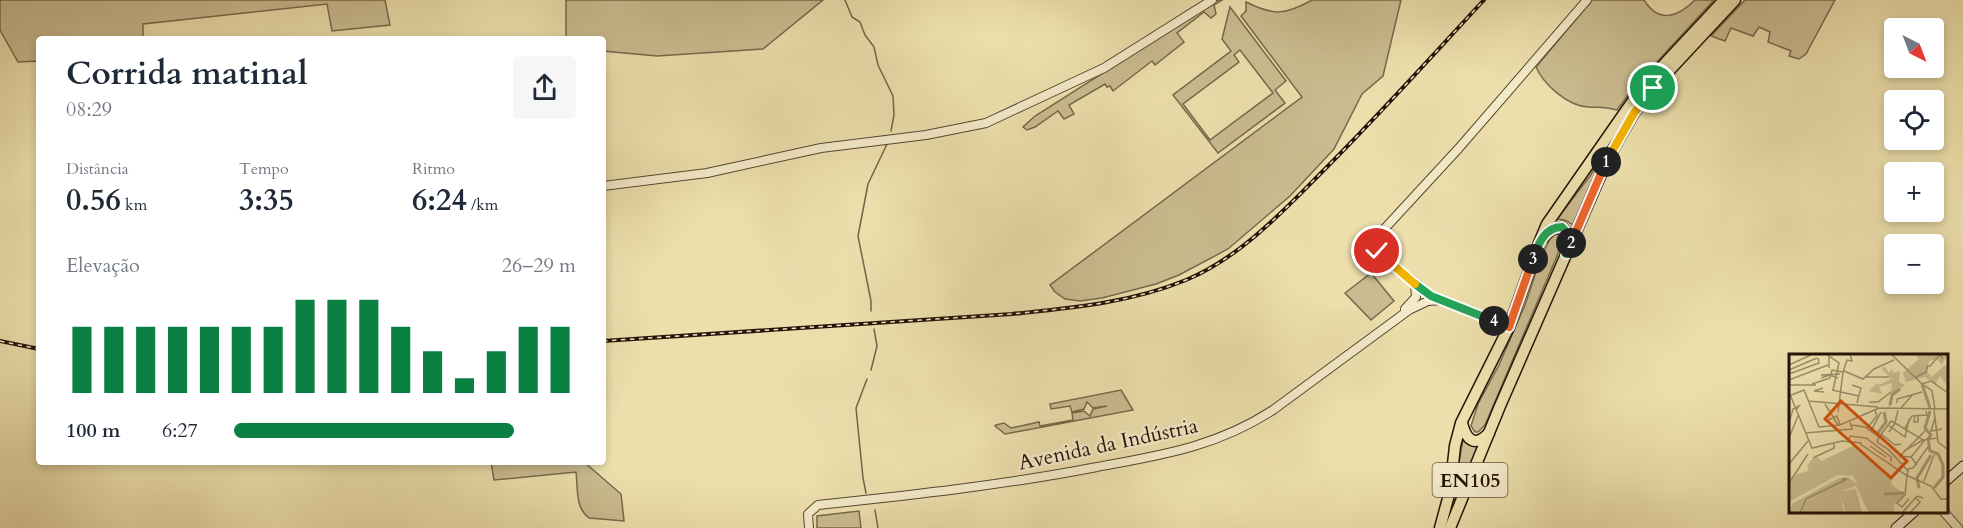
<!DOCTYPE html>
<html lang="pt">
<meta charset="utf-8">
<style>
body{margin:0;font-family:Cardo,serif;background:#f6f6f7;color:#1f2937;height:100vh;display:flex;flex-direction:column;font-size:22px;white-space:nowrap}
*{box-sizing:border-box;margin:0}
p{font-size:20px;color:#747a83}
.icon{flex:none;width:33px;height:33px;fill:none;stroke:currentColor;stroke-width:2;stroke-linecap:round;stroke-linejoin:round}
.map{position:relative;flex:1;overflow:hidden}
.panel{position:absolute;left:36px;top:36px;width:570px;height:429px;display:flex;flex-direction:column;background:#fff;border-radius:6px;box-shadow:0 3px 9px #0003}
.panel>*{flex:none}
.needle{width:39px;rotate:138deg}
.controls{position:absolute;left:1884px;top:18px;display:grid;gap:12px}
.controls a{display:grid;place-items:center;width:60px;height:60px;border-radius:6px;background:#fff;box-shadow:0 3px 9px #0003;font-size:30px}
.pin{position:absolute;display:grid;place-items:center;width:51px;height:51px;color:#fff;margin:-26px;border:3px solid #fff;border-radius:50%;box-shadow:0 2px 6px #0007}
.km{position:absolute;width:30px;height:30px;margin:-15px;border-radius:50%;background:#222;color:#fff;font-size:16px;line-height:30px;text-align:center}
.round{display:grid;place-items:center;flex:none;width:63px;height:63px;border-radius:6px;background:#f6f6f7}
.overview{display:flex;align-items:center;justify-content:space-between;height:102px;padding:0 30px}
h1{font-size:33px;font-weight:700;line-height:45px}
.stats{display:grid;grid-template-columns:repeat(3,1fr);gap:9px;height:102px;padding:6px 30px}
.stats div{display:grid;align-content:center}
.stats b{font-size:30px;font-weight:700}
.stats small{font-size:16px;font-weight:400}
.stats p{font-size:16px}
.chart{height:168px;padding:12px 30px}
.chart p{display:flex;justify-content:space-between}
.chart svg{width:100%;height:108px;margin-top:6px;stroke:#0b8043;stroke-width:6}
ul{padding:0 30px;list-style:none;font-size:20px}
li{display:grid;grid-template-columns:96px 72px 1fr;align-items:center;height:45px}
li i{height:15px;border-radius:8px;background:#0b8043}
.map>svg:first-child{display:block}
.green{fill:#cabc90;stroke:#77684c;stroke-width:1.5;fill-rule:evenodd}
.lines{fill:none;stroke-linecap:round;stroke-linejoin:round}
.stream{stroke:#736448;stroke-width:1.5}
.tertiary-casing{stroke:#564730;stroke-width:10}
.secondary-casing{stroke:#241407;stroke-width:11}
.primary-casing{stroke:#241407;stroke-width:13}
.tertiary{stroke:#f3eac9;stroke-width:8}
.secondary{stroke:#f3eac9;stroke-width:9}
.primary{stroke:#ecdfac;stroke-width:10}
.rail-casing{stroke:#241407;stroke-width:4}
.rail{stroke:#f3eac9;stroke-width:1.5;stroke-dasharray:4.5;stroke-linecap:butt}
.split-1-casing{stroke:#fff;stroke-width:12}
.split-2-casing{stroke:#fff;stroke-width:12}
.split-3-casing{stroke:#fff;stroke-width:12}
.split-4-casing{stroke:#fff;stroke-width:12}
.split-5-casing{stroke:#fff;stroke-width:12}
.split-6-casing{stroke:#fff;stroke-width:12}
.split-1{stroke:#f5b400;stroke-width:8}
.split-2{stroke:#f0652b;stroke-width:8}
.split-3{stroke:#22a559;stroke-width:8}
.split-4{stroke:#f0652b;stroke-width:8}
.split-5{stroke:#22a559;stroke-width:8}
.split-6{stroke:#f5b400;stroke-width:8}
.labels{text-anchor:middle;stroke-width:4.5;stroke-linejoin:round;paint-order:stroke}
.shield{fill:#f3eac9;stroke:#625441;stroke-width:1.5}
.shield-label{font-size:20px;font-weight:bold;fill:#241407}
.street-label{font-size:21px;fill:#241407;stroke:#f3eac9}
.inset-river{fill:none;stroke:#a89a74;stroke-width:3}
.inset-road{fill:none;stroke:#9c8e6a;stroke-width:1.5}
.view{fill:#d4520c;fill-opacity:0.15;stroke:#d4520c;stroke-width:3}
.inset-edge{fill:none;stroke:#241407;stroke-width:3}
</style>
<div class="map">
<svg width="1963" height="528" viewBox="0 0 1963 528">
<rect width="100%" height="100%" fill="#ecdfac"/>
<filter id="stains"><feTurbulence type="fractalNoise" baseFrequency=".00333" numOctaves="4"/><feColorMatrix values="0 0 0 0 .2 0 0 0 0 .09 0 0 0 0 .02 0 0 0 .5 -.17"/></filter>
<radialGradient id="worn" r=".72"><stop offset=".6" stop-color="#630" stop-opacity="0"/><stop offset="1" stop-color="#630" stop-opacity=".3"/></radialGradient>
<g class="green">
<path d="M0 0H385L390 25 332 31 327 4 143 24V39H39V61L18 62 0 30Z"/>
<path d="M566 0H823L763 49 657 56 603 51V39H566Z"/>
<path d="M1218 0H1222L1214 5 1216 14 1211 18 1204 12 1177 33 1184 42 1155 65 1152 61 1113 91 1110 86 1107 87 1105 84 1069 105 1074 114 1064 119 1058 111 1035 127 1027 130 1023 127 1035 116Z"/>
<path d="M1312 0H1401L1383 76 1362 94 1334 149 1290 196 1228 249 1179 275 1156 284 1102 298 1080 301 1065 299 1055 292 1050 285 1302 97 1241 16 1246 11V2C1274 16 1285 15 1312 0Z"/>
<path d="M1592 0H1644C1659 24 1678 17 1695 0H1714L1634 87 1617 110C1603 106 1601 108 1588 107 1568 106 1544 85 1536 67Z"/>
<path d="M1745 0H1835L1806 54 1799 59 1789 56 1791 51 1768 42 1770 32 1759 27 1753 36 1731 28 1725 41 1711 36Z"/>
<path d="M1230 7 1286 81 1275 90 1285 103 1218 153 1173 95 1231 51 1222 39ZM1240 50 1273 93 1210 140 1183 104 1239 62 1234 55Z"/>
<path d="M1606 150 1573 225 1565 220 1557 219 1590 176Z"/>
<path d="M1557 233 1562 235 1563 238 1557 256 1485 425 1478 432H1475L1471 426 1478 404 1499 365 1525 305 1541 257 1550 239Z"/>
<path d="M1371 273 1394 301 1371 320 1345 293Z"/>
<path d="M1121 390 1133 410 1005 434 995 426 996 425 1004 423 1011 428 1039 422 1040 426 1073 420 1072 413 1084 411 1090 416 1093 409 1107 406 1093 408 1087 402 1084 409 1072 412 1070 406 1051 409 1050 404Z"/>
<path d="M1463 440 1467 443 1480 445 1448 522Z"/>
<path d="M491 462H584L621 494 624 521 589 518C575 508 578 488 576 472L494 480Z"/>
<path d="M859 511 861 528H817V516Z"/>
</g>
<g class="lines">
<g class="stream">
<path d="M845 0 852 17 860 22 865 35 874 47 878 65 893 96 894 115 891 131"/>
<path d="M871 311V301L858 236 868 184 888 142"/>
<path d="M871 370 877 346 874 329"/>
<path d="M866 493 863 478 856 408 867 379"/>
<path d="M875 510 878 528"/>
</g>
<g class="tertiary-casing">
<g id="tertiary">
<path d="M603 186 707 173 821 148 926 135 986 123 1104 68 1212 0"/>
<path d="M1405 309 1416 297 1415 284"/>
<path d="M1509 327 1431 296 1377 251 1374 245 1375 239 1459 148 1587 0"/>
<path d="M1944 512 1958 528"/>
<path d="M809 528 808 514 818 505C912 495 1004 485 1097 467 1162 455 1216 447 1273 410L1409 310 1428 301 1442 300"/>
</g>
</g>
<g class="secondary-casing">
<g id="secondary">
<path d="M1946 481 1963 466"/>
<path d="M1896 528 1914 512"/>
</g>
</g>
<g class="primary-casing">
<g id="primary">
<path d="M1543 238 1550 230 1562 227 1568 234V246"/>
<path d="M1462 423C1466 440 1475 448 1489 433"/>
<path d="M1440 528 1450 491 1455 446 1461 423 1509 327 1539 243 1547 224 1641 89 1724 0"/>
<path d="M1450 528 1500 406 1609 156 1634 113 1653 88 1735 0"/>
</g>
</g>
<use href="#tertiary" class="tertiary"/>
<use href="#secondary" class="secondary"/>
<use href="#primary" class="primary"/>
<g class="rail-casing">
<g id="rail">
<path d="M0 341 39 349"/>
<path d="M603 341 1012 314C1070 308 1130 303 1186 280 1241 257 1283 211 1324 170 1379 115 1431 57 1484 0"/>
</g>
</g>
<use href="#rail" class="rail"/>
</g>
<g class="lines">
<g class="split-1-casing">
<path id="split-1" d="M1606 162 1634 113 1653 88"/>
</g>
<g class="split-2-casing">
<path id="split-2" d="M1571 243 1606 162"/>
</g>
<g class="split-3-casing">
<path id="split-3" d="M1533 259C1538 245 1544 227 1562 227L1568 234 1566 254 1571 243"/>
</g>
<g class="split-4-casing">
<path id="split-4" d="M1494 321 1509 327 1533 259"/>
</g>
<g class="split-5-casing">
<path id="split-5" d="M1415 284 1431 296 1494 321"/>
</g>
<g class="split-6-casing">
<path id="split-6" d="M1377 251 1415 284"/>
</g>
<use href="#split-1" class="split-1"/>
<use href="#split-2" class="split-2"/>
<use href="#split-3" class="split-3"/>
<use href="#split-4" class="split-4"/>
<use href="#split-5" class="split-5"/>
<use href="#split-6" class="split-6"/>
</g>
<g class="labels">
<rect class="shield" x="1432.5" y="463" width="75" height="34" rx="4.5"/>
<g class="shield-label">
<text x="1470" y="487">EN105</text>
</g>
<g class="street-label">
<text transform="translate(1108 444) rotate(-12)" y="7">Avenida da Indústria</text>
</g>
</g>
<g transform="translate(1789 354)">
<rect width="159" height="159" fill="#ecdfac"/>
<path d="M126 0H159L153 11 148 5 140 7 138 17 142 23 159 9V33L151 22 146 31 136 23 117 28 114 19 130 5ZM96 13 100 19 103 15 104 19 111 17 110 28 116 31 105 40 102 51 95 59 101 50 103 29 90 33 93 40 80 37 88 29 90 31 102 25 92 14ZM64 92 103 122 102 130 116 141 105 150V159H80L67 132 52 137 67 135 73 159H57L51 140 55 159H0L4 149 50 124 59 123 69 131 64 122 49 121 0 148V130L7 120 20 117 18 112 23 105 29 103 32 107Z" fill="#cabc90"/>
<path class="inset-river" d="M133 30 141 54M101 51 103 41 111 35M141 57 136 74 142 81 139 85 141 97 149 100 154 111V123L145 134M88 80 97 68 95 58M130 134 128 124 142 101M95 140 115 139"/>
<path class="inset-road" d="M102 0 133 30 142 27 159 39M0 11 24 0M140 13 151 1 154 5M40 14V2L50 9 44 36M0 16 28 4M55 17 74 25 85 15 105 6M0 20 30 9 29 4M32 21 51 20M77 23H100M127 23 137 18 139 11M32 24 41 21 49 24M41 24 43 16 54 18M0 26 39 11M23 30 41 24M0 31H27M63 31 72 34 68 49M135 31 143 37 146 55M34 34 25 37 35 38M43 36 70 42M0 38 23 94 53 87 73 89M0 42 15 36 30 73 51 71 90 54 159 55M19 47 89 53M80 48H89L102 38M108 49V45L133 38M36 50 49 71M112 54 124 40M145 56 149 88 158 95M49 58 54 18 58 6 63 7 61 0M126 61 125 68H129V61M146 64 142 77 153 75M39 66 48 62 51 71M0 69 4 55 10 52 8 55M62 71 76 73 97 88M99 71 116 83 120 65M78 74 88 62 86 56M116 74 123 62 138 61 137 57M82 77 92 58M100 78 106 69 134 86 148 84M16 79 63 75 61 68M92 80 106 91 112 90M90 83 88 88 100 96 119 117 118 121M90 83 102 67 106 69 109 56M0 84 9 62M60 87 61 82 77 84 102 103V108M71 90 117 121 142 132 152 145H159M81 92 97 103M115 97 134 86M110 102 122 103 128 111M111 102 136 77M122 103 136 86M24 104 45 94V90M0 110 19 87M118 115 124 114 139 93M118 122 116 141 108 149 113 153 120 145M135 127 145 101M0 129 19 100M11 159 17 145 58 125H53M113 159 128 142 134 144M121 159 131 148 126 143"/>
<path class="view" d="M52 47 118 107 102 124 36 65Z"/>
<rect width="159" height="159" class="inset-edge"/>
</g>
<rect width="100%" height="100%" filter="url(#stains)"/>
<rect width="100%" height="100%" fill="url(#worn)"/>
</svg>
<div class="controls">
<a><svg class="needle" viewBox="-14 -14 28 28"><path d="M0-13l5 13h-10z" fill="#e53935"/><path d="M0 13l5-13h-10z" fill="#747a83"/></svg></a>
<a><svg class="icon" aria-label="locate" viewBox="0 0 24 24"><circle cx="12" cy="12" r="6"/><path d="M12 2v4M12 18v4M2 12h4M18 12h4"/></svg></a>
<a>+</a>
<a>−</a>
</div>
<div class="pin" style="left:1653px;top:88px;background:#1e9e55"><svg class="icon" aria-label="arrive" viewBox="0 0 24 24"><path d="M6 21V4h12l-3 4 3 4H6"/></svg></div>
<div class="pin" style="left:1377px;top:251px;background:#d93025"><svg class="icon" aria-label="check" viewBox="0 0 24 24"><path d="M5 12l5 5 9-10"/></svg></div>
<b class="km" style="left:1606px;top:162px">1</b>
<b class="km" style="left:1571px;top:243px">2</b>
<b class="km" style="left:1533px;top:259px">3</b>
<b class="km" style="left:1494px;top:321px">4</b>
<section class="panel">
<div class="overview"><div><h1>Corrida matinal</h1><p>08:29</p></div><a class="round"><svg class="icon" aria-label="share" viewBox="0 0 24 24"><path d="M12 15V3M7 8l5-5 5 5M5 13v7h14v-7"/></svg></a></div>
<div class="stats">
<div><p>Distância</p><b>0.56<small> km</small></b></div>
<div><p>Tempo</p><b>3:35</b></div>
<div><p>Ritmo</p><b>6:24<small> /km</small></b></div>
</div>
<div class="chart"><p><span>Elevação</span>26–29 m</p>
<svg viewBox="0 0 160 44" preserveAspectRatio="none"><path d="M5 44V17M15 44V17M25 44V17M35 44V17M45 44V17M55 44V17M65 44V17M75 44V6M85 44V6M95 44V6M105 44V17M115 44V27M125 44V38M135 44V27M145 44V17M155 44V17"/></svg>
</div>
<ul>
<li><b>100 m</b>6:27<i style="width:82%"></i></li>
</ul>
</section>
</div>
